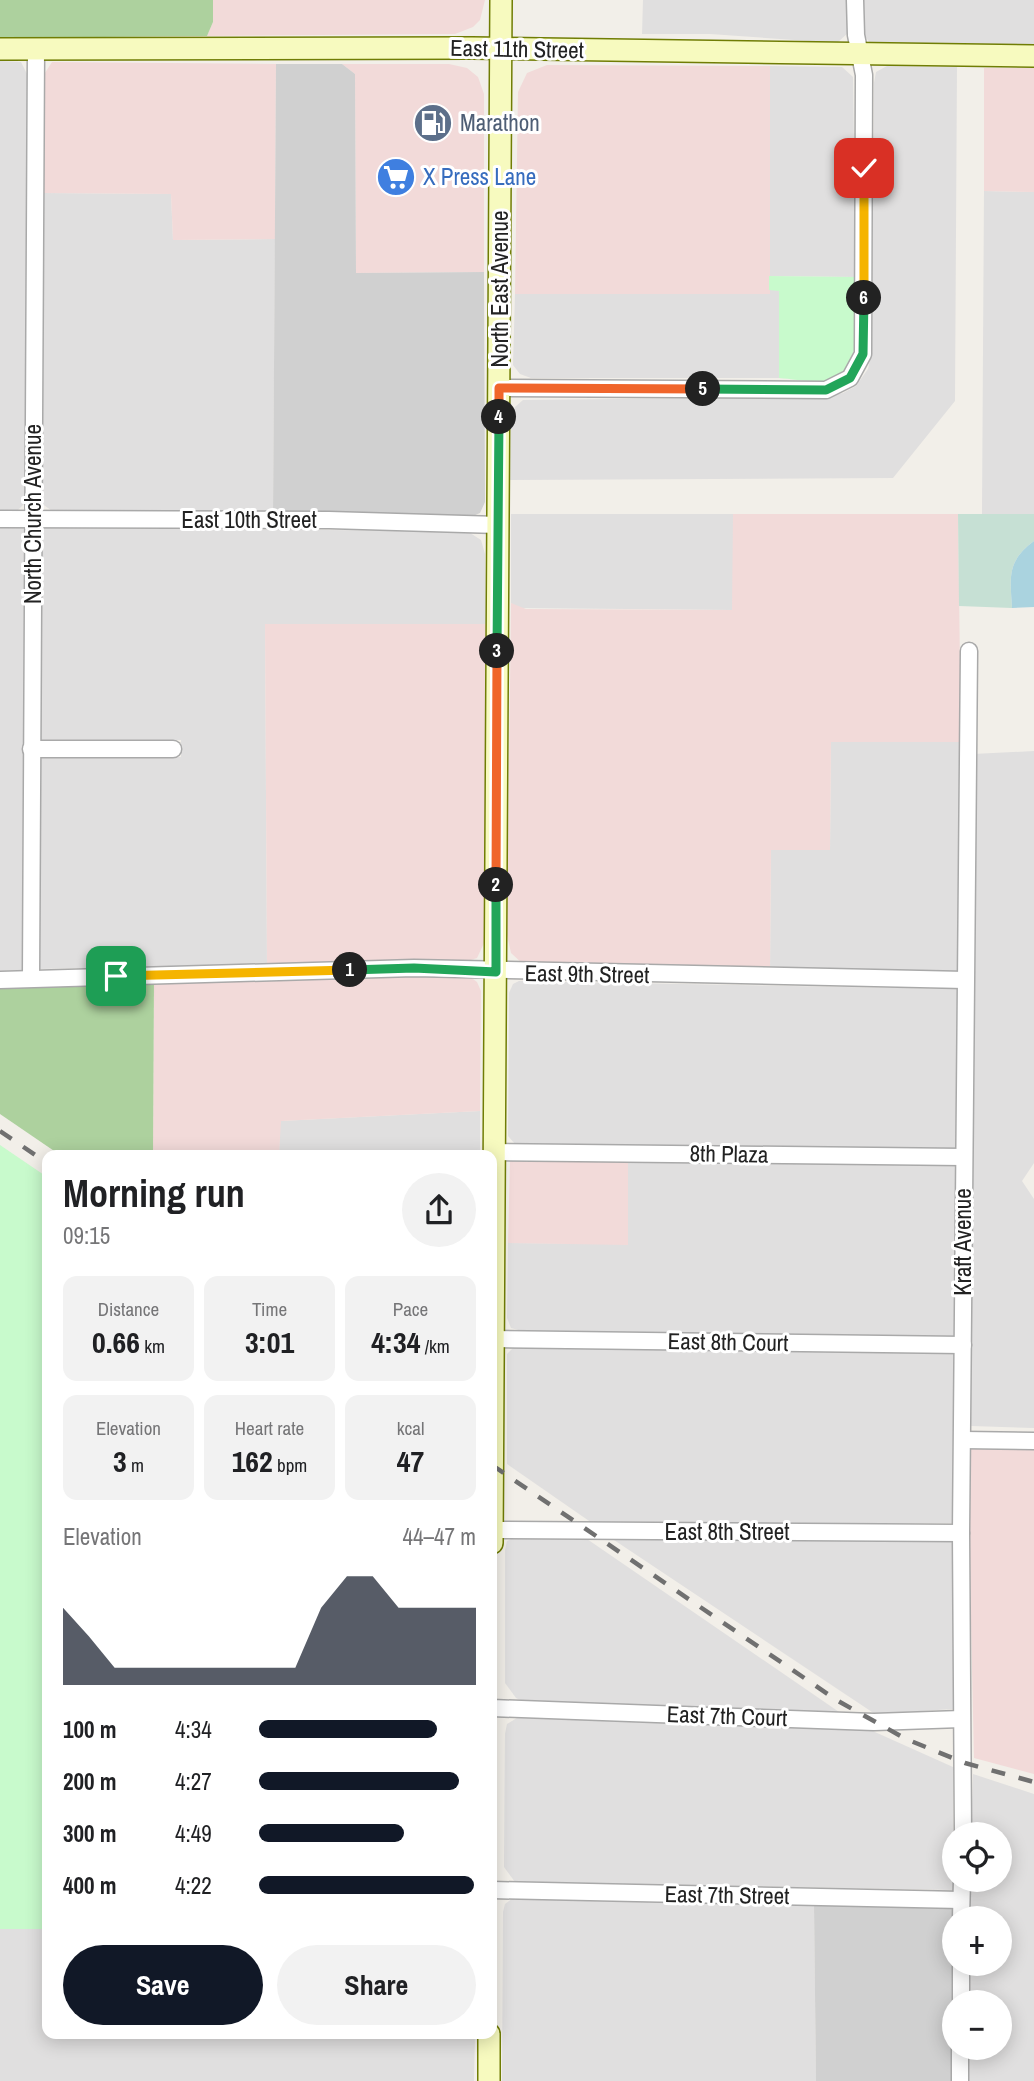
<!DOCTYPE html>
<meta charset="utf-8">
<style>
body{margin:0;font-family:"Archivo Narrow",sans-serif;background:#f2f2f2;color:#202124;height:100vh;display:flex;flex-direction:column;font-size:26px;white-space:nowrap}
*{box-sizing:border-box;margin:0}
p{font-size:23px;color:#757577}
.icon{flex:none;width:38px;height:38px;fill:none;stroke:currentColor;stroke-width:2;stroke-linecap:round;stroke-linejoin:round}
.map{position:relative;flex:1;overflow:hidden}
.details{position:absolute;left:42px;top:1150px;width:455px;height:889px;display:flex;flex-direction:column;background:#fff;border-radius:14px;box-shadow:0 4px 18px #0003}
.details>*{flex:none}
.buttons{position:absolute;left:942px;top:1822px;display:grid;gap:14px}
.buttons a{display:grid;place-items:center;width:70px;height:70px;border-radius:50%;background:#fff;box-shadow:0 4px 18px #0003;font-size:35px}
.pin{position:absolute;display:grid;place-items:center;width:60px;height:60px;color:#fff;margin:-30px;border-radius:14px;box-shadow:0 4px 10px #0006}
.km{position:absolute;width:35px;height:35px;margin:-18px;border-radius:50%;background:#222;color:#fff;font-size:19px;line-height:35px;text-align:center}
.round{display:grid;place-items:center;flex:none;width:74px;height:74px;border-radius:37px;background:#f2f2f2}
.overview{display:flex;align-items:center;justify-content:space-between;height:119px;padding:0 21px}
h1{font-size:38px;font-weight:800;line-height:52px}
.metrics{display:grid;grid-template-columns:repeat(3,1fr);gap:10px;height:119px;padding:7px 21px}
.metrics div{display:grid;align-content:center;border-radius:14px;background:#f2f2f2;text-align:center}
.metrics b{font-size:30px;font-weight:800}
.metrics small{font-size:19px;font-weight:400}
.metrics p{font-size:19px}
.chart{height:196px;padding:14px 21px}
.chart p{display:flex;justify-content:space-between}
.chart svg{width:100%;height:126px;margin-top:7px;fill:#111827;opacity:.7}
.button{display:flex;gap:14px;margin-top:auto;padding:14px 21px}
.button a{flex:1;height:80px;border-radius:42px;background:#111827;color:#fff;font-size:28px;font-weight:800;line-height:80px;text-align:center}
.button a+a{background:#f2f2f2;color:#202124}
ul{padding:0 21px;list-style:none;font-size:23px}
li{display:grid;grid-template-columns:112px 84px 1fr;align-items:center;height:52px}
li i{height:18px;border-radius:9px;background:#111827}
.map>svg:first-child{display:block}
.residential{fill:#e0dfdf}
.commercial{fill:#f2dad9}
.religious{fill:#d0d0d0}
.forest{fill:#add19e}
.wetland{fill:#c6e0d4}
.park{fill:#c8facc}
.water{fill:#aad3df}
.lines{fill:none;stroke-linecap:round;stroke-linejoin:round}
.street-casing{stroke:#a9a9a9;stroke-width:19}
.secondary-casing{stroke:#707d05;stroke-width:24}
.street{stroke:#fff;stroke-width:16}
.secondary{stroke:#f7fabf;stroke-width:21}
.rail{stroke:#707070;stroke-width:4.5;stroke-dasharray:14 14;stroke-linecap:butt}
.split-1-casing{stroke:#fff;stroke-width:14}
.split-2-casing{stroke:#fff;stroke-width:14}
.split-3-casing{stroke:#fff;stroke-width:14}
.split-4-casing{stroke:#fff;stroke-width:14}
.split-5-casing{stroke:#fff;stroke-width:14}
.split-6-casing{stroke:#fff;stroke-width:14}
.split-7-casing{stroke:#fff;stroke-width:14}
.split-1{stroke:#f5b400;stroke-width:9}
.split-2{stroke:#22a559;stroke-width:9}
.split-3{stroke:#f0652b;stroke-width:9}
.split-4{stroke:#22a559;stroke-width:9}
.split-5{stroke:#f0652b;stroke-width:9}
.split-6{stroke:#22a559;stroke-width:9}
.split-7{stroke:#f5b400;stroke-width:9}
.labels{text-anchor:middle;stroke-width:6;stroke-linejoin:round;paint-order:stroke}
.street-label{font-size:23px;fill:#222;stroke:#fff}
.service-label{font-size:23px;fill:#4e5e75;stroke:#fff;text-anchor:start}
.shop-label{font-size:23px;fill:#366cbe;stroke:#fff;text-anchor:start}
</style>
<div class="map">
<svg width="1034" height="2081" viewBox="0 0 1034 2081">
<rect width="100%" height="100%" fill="#f2efe9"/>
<g class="residential">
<path d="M643 0H849V32L837 43 710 34H642Z"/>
<path d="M862 0H1034V44L870 43 862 32Z"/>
<path d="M0 61 21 62 28 76 25 503 15 513H0Z"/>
<path d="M770 66 842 67 853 77 856 277 769 276Z"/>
<path d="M887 66 957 67 955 401 893 478 510 480 511 417 515 407 523 400 825 397 843 393 856 386 868 369 872 350 874 83 876 72Z"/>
<path d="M984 191 1034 192V514H982Z"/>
<path d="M43 193 171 194 173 240 275 239 273 516 55 513 41 503Z"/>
<path d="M769 290H779V378H531L520 374 513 365 515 294H769Z"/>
<path d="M511 514H733V610L519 608 511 603Z"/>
<path d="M0 528H25L23 970 0 971Z"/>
<path d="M40 528 467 531 481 540 485 554 486 624 265 625 267 964 39 969V758L181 757V740H39Z"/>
<path d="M831 741 961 742 957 974 770 971 771 850H830Z"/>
<path d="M1034 751V1163L1022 1181 1034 1199V1428L971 1426 973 754Z"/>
<path d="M519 981 957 989V1151L515 1144 508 1136 509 993 513 984Z"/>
<path d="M480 1111V1155H279L280 1121Z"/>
<path d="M628 1161 957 1165 955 1336 522 1331 511 1328 507 1318 508 1243 628 1244Z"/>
<path d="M515 1346 955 1354 954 1523H592L507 1464V1354Z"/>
<path d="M515 1537 587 1539 842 1714 524 1702 516 1698 505 1683V1550L507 1541Z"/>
<path d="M611 1538 953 1542V1709L875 1714Z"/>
<path d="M520 1716 866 1728 953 1767V1890L515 1882 504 1867 505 1734 507 1724Z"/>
<path d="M973 1774 1034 1794V2081H968L969 2048H999V2002H969V1964H999V1918H969L970 1880H999V1834H971Z"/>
<path d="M513 1898 833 1905H814L816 2081H502L503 1912 505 1904Z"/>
<path d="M0 1929H47V2034H475L474 2081H0Z"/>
</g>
<g class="commercial">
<path d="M213 0H485L480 20 473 27 455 34 207 36 213 22Z"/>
<path d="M52 62 276 64 275 239 173 240 171 194 43 193V76Z"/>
<path d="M342 64H449L467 68 478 77 484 94V272L356 273 355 74Z"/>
<path d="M547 65 770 66V294H515L518 92 527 73Z"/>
<path d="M984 68H1034V192L984 191Z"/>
<path d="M733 514H958L961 742H831L830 850H771L770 971 523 964 511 953 507 935 511 603 526 609 732 610Z"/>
<path d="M265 624H486L485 941 477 958 468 961 267 964Z"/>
<path d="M388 975 469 976 477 982 481 991 480 1111 281 1121 279 1155H153L154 980Z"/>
<path d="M510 1160 628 1161V1245L508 1243Z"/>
<path d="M971 1444 1034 1446V1774L974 1758 969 1533Z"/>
</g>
<g class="religious">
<path d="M276 64H342L355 74 356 273 484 272 485 502 480 513 473 516H273Z"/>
<path d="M814 1905 953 1909 952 2081H816Z"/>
</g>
<g class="forest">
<path d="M0 0H213V22L207 36 0 38Z"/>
<path d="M154 980 153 1155H60L0 1114V989Z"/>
</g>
<path class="wetland" d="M958 514H1034V541C1007 561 1010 576 1012 608L959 606Z"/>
<g class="park">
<path d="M769 276 856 277C856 308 868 375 823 381 809 382 792 379 779 378V291L769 290Z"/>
<path d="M0 1145 47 1177V1929H0Z"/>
</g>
<path class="water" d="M1034 541V607L1012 608C1010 576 1007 561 1034 541Z"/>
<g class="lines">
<g class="street-casing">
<g id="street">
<path d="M499 388 826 390 850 378 863 354 864 75 856 35 855 0"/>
<path d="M0 519 329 520 498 525"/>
<path d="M31 749H173"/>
<path d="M31 978 36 49"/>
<path d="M0 980 414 968 965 980"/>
<path d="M494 1152 963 1157"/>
<path d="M493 1339 963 1345"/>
<path d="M963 1440 1034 1441"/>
<path d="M492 1530 961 1533"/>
<path d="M492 1708 874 1722 961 1719"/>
<path d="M963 1834 961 1533 969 651"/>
<path d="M492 1890 961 1900"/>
<path d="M961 1918 962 1880"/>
<path d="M961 2002V1964"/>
<path d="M960 2081V2048"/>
</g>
</g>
<g class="secondary-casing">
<g id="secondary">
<path d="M0 49 472 48 1034 56"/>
<path d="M492 1543 501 0"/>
<path d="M489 2081V2034"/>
</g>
</g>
<use href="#street" class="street"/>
<use href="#secondary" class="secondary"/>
<g class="rail">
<path d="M0 1131 47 1163"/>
<path d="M492 1465 838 1701 906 1739 965 1763 1034 1782"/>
</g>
</g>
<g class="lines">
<g class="split-1-casing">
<path id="split-1" d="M116 976 350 970"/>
</g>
<g class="split-2-casing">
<path id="split-2" d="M350 970 414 968 496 972V885"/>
</g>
<g class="split-3-casing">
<path id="split-3" d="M496 885 497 651"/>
</g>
<g class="split-4-casing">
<path id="split-4" d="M497 651 499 417"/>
</g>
<g class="split-5-casing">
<path id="split-5" d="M499 417V388L703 389"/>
</g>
<g class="split-6-casing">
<path id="split-6" d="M703 389 826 390 850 378 863 354 864 298"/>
</g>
<g class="split-7-casing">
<path id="split-7" d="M864 298V168"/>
</g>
<use href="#split-1" class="split-1"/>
<use href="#split-2" class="split-2"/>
<use href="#split-3" class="split-3"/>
<use href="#split-4" class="split-4"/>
<use href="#split-5" class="split-5"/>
<use href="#split-6" class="split-6"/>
<use href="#split-7" class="split-7"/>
</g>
<defs>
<g id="fuel-disc" transform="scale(2.0125)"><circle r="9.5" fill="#5c6f8a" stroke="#fff"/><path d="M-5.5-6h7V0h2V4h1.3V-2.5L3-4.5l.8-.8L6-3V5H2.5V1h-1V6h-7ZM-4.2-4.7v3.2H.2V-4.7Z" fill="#fff"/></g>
<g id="supermarket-disc" transform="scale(2.0125)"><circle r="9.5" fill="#3f7fe0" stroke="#fff"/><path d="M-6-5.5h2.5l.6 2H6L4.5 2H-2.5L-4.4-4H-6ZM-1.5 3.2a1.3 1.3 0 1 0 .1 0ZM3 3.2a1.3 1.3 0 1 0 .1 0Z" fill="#fff"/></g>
</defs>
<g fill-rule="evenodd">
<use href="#fuel-disc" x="433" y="123"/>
<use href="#supermarket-disc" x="396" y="177"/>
</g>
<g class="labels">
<g class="street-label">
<text transform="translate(517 49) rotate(1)" y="8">East 11th Street</text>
<text transform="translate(500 289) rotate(-90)" y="8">North East Avenue</text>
<text transform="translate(33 514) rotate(-90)" y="8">North Church Avenue</text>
<text x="249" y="528">East 10th Street</text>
<text transform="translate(587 974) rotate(1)" y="8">East 9th Street</text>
<text transform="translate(729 1154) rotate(1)" y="8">8th Plaza</text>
<text transform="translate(963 1242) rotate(-90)" y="8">Kraft Avenue</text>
<text transform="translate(728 1342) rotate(1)" y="8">East 8th Court</text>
<text x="727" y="1540">East 8th Street</text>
<text transform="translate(727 1716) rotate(2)" y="8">East 7th Court</text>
<text transform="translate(727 1895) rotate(1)" y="8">East 7th Street</text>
</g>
<g class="service-label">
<text x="460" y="131">Marathon</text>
</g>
<g class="shop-label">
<text x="423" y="185">X Press Lane</text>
</g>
</g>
</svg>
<div class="buttons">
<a><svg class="icon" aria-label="locate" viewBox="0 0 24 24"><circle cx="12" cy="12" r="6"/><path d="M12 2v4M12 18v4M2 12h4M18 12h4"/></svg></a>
<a>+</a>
<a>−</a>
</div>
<div class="pin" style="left:116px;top:976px;background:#1e9e55"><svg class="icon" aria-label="arrive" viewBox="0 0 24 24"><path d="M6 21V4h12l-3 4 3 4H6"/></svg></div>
<div class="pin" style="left:864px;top:168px;background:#d93025"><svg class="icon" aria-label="check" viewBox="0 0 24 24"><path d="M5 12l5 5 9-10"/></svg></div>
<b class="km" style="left:350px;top:970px">1</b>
<b class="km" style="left:496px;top:885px">2</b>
<b class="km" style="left:497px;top:651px">3</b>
<b class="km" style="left:499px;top:417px">4</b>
<b class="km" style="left:703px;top:389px">5</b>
<b class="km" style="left:864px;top:298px">6</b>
<section class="details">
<div class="overview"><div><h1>Morning run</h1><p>09:15</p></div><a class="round"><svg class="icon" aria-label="share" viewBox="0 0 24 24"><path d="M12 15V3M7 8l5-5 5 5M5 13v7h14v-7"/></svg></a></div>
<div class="metrics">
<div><p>Distance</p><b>0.66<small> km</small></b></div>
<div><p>Time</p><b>3:01</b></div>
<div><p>Pace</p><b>4:34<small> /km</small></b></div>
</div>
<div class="metrics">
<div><p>Elevation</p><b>3<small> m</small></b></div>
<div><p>Heart rate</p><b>162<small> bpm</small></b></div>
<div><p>kcal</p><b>47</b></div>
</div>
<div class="chart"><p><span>Elevation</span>44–47 m</p>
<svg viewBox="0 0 160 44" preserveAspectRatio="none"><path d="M0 44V17L10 27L20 38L30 38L40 38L50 38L60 38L70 38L80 38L90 38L100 17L110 6L120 6L130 17L140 17L150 17L160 17V44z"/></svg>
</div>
<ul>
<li><b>100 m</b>4:34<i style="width:82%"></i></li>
<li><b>200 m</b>4:27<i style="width:92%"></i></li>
<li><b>300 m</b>4:49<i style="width:67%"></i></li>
<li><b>400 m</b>4:22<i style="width:99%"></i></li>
</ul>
<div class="button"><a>Save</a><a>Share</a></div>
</section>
</div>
